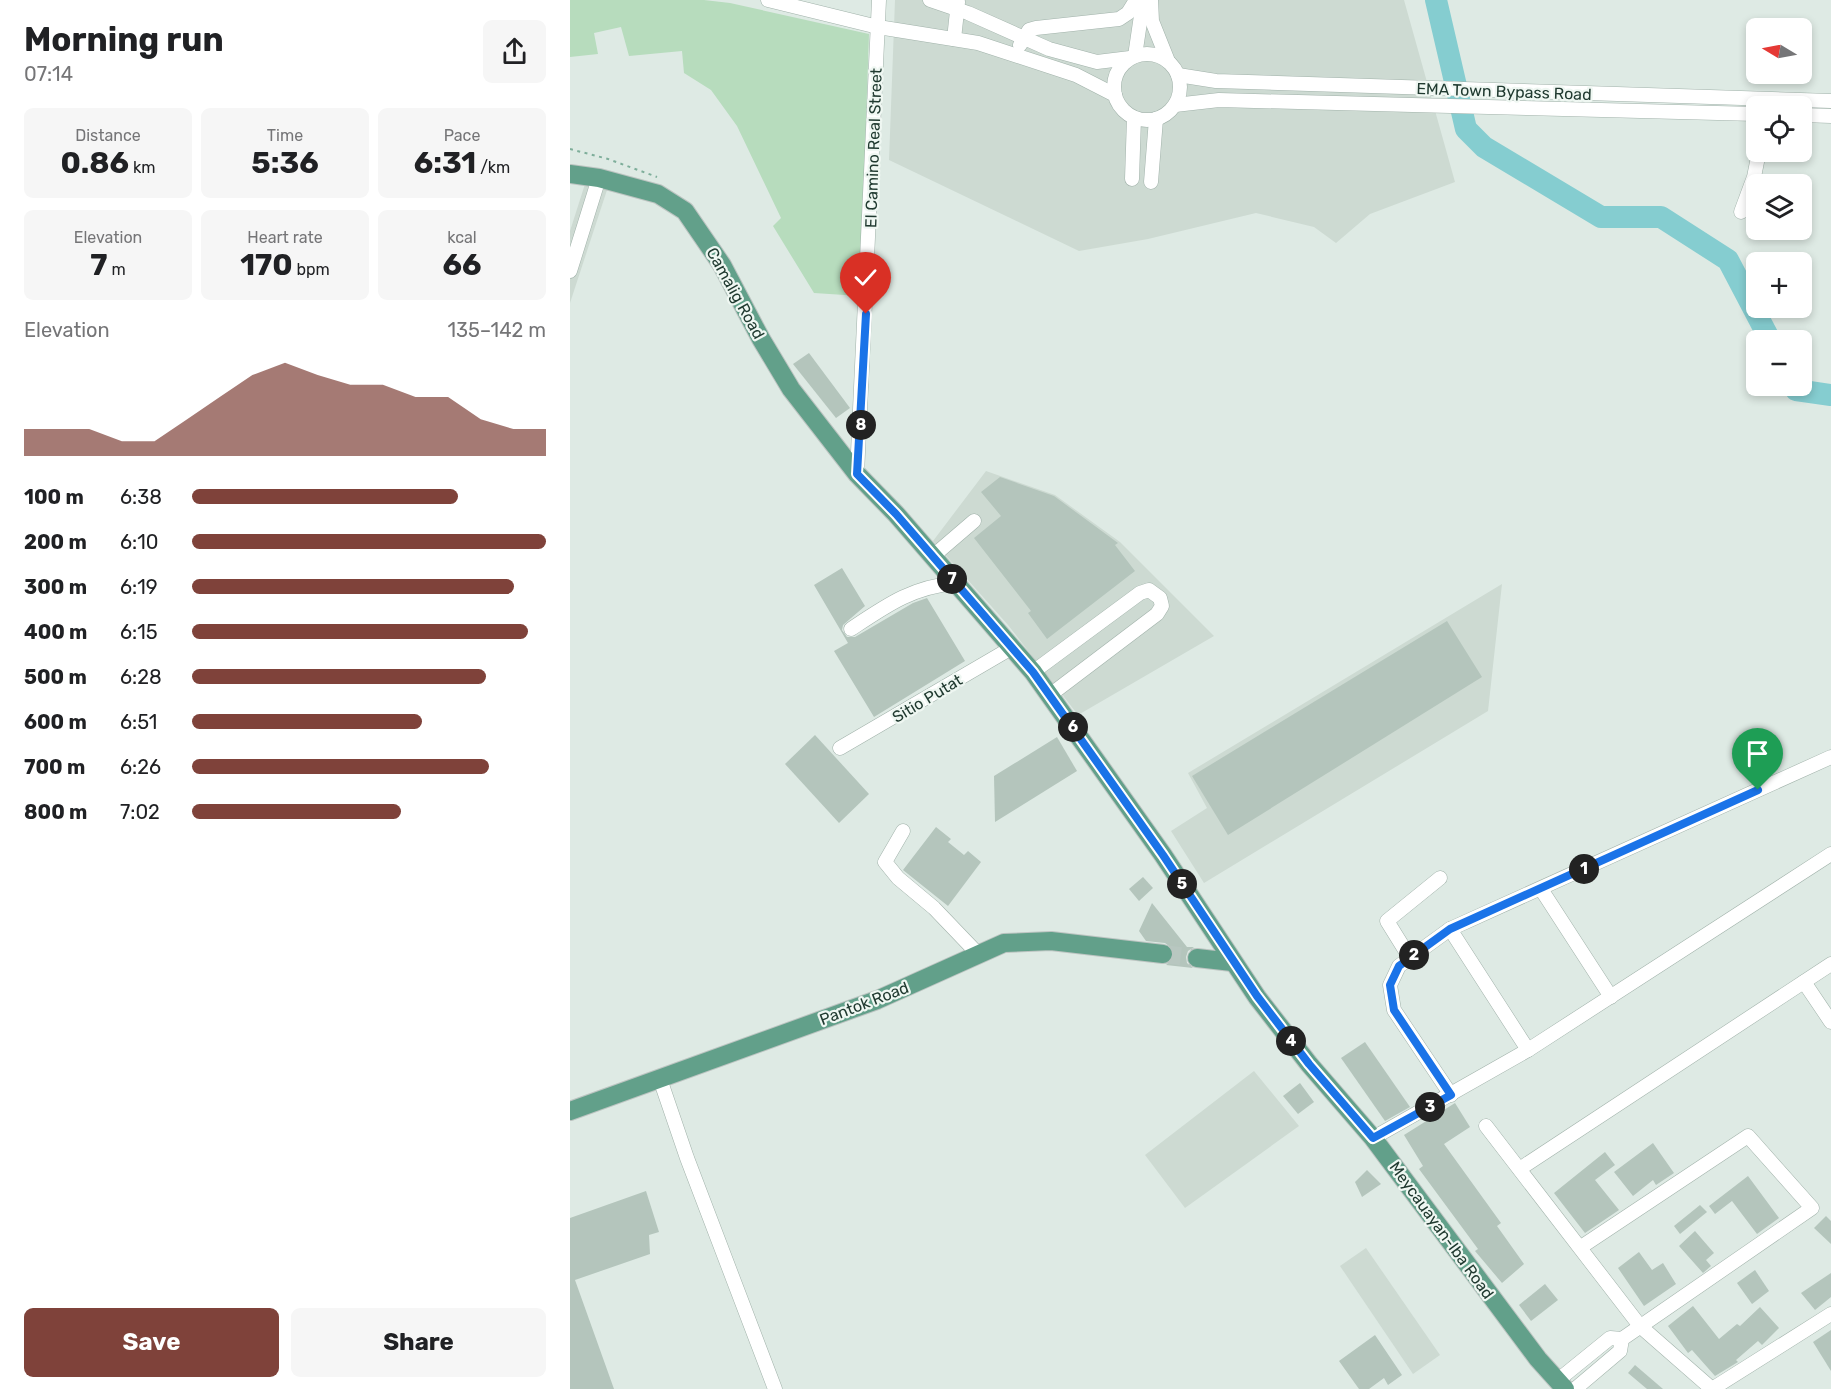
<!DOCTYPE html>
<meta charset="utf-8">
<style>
body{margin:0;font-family:Rubik,sans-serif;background:#f6f6f6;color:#202124;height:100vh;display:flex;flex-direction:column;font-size:22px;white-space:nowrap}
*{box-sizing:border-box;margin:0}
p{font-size:20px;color:#757577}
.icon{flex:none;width:33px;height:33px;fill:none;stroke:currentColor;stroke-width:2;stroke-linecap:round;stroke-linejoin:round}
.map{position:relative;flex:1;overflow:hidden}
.details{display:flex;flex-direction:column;background:#fff;width:570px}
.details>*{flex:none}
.needle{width:39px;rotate:280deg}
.controls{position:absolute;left:1176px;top:18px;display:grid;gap:12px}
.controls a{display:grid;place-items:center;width:66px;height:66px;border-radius:9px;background:#fff;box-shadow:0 3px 9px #0003;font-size:30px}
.pin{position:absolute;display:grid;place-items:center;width:51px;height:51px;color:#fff;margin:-62px -26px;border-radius:50% 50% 50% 0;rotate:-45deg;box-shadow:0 0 6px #0007}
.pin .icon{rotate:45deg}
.km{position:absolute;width:30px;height:30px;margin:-15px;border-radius:50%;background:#222;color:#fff;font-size:16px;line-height:30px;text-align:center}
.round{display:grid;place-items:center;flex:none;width:63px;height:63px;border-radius:9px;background:#f6f6f6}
.summary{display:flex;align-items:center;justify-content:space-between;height:102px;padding:0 24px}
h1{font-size:33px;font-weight:700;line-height:45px}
.metrics{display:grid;grid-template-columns:repeat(3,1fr);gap:9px;height:102px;padding:6px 24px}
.metrics div{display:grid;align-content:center;border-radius:9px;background:#f6f6f6;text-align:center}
.metrics b{font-size:30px;font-weight:700}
.metrics small{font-size:16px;font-weight:400}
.metrics p{font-size:16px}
.chart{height:168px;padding:12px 24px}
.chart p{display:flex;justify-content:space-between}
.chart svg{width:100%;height:108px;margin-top:6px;fill:#7f423a;opacity:.7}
.button{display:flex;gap:12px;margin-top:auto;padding:12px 24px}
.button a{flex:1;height:69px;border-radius:9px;background:#7f423a;color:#fff;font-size:24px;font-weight:700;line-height:69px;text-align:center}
.button a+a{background:#f6f6f6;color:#202124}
ul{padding:0 24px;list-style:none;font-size:20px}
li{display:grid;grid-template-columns:96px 72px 1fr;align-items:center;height:45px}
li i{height:15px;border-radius:8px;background:#7f423a}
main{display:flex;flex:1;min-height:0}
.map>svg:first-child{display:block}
.built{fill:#cddad2}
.green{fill:#b7dcbd}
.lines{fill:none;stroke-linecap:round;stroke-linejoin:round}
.river{stroke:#85cdd0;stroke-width:22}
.building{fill:#b4c5bc}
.major-tunnel{stroke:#b8c7c0;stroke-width:18;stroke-dasharray:18 9;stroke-linecap:butt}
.minor-casing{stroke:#a1b2aa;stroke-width:15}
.major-casing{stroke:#bcc4c1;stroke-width:20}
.path{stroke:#7eae9a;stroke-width:2;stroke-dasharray:3 4.5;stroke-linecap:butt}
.minor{stroke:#fff;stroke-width:14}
.major{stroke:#62a08a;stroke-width:18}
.route-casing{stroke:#fff;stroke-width:12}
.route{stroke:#1a73e8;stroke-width:8}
.labels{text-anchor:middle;stroke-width:4.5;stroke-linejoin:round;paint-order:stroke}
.street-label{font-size:16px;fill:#203a30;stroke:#eff7f2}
</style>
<main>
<section class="details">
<div class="summary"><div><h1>Morning run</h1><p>07:14</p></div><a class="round"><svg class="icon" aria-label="share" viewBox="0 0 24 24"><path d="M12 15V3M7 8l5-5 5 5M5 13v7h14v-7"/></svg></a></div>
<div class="metrics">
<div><p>Distance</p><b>0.86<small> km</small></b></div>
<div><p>Time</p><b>5:36</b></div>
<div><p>Pace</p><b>6:31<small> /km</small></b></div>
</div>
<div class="metrics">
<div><p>Elevation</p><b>7<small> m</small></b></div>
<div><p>Heart rate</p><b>170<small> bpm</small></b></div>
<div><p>kcal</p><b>66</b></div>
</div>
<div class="chart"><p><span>Elevation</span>135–142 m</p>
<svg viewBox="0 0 160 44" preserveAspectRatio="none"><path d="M0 44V33L10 33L20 33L30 38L40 38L50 29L60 20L70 11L80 6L90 11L100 15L110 15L120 20L130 20L140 29L150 33L160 33V44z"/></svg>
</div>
<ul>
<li><b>100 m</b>6:38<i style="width:75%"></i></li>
<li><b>200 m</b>6:10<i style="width:100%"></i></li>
<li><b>300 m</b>6:19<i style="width:91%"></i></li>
<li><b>400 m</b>6:15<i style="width:95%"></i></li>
<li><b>500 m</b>6:28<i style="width:83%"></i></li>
<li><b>600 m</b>6:51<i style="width:65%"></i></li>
<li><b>700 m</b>6:26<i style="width:84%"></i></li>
<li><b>800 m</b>7:02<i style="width:59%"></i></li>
</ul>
<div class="button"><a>Save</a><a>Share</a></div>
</section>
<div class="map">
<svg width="1261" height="1389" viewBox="0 0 1261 1389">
<rect width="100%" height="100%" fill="#deeae4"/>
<g class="built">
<path d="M325 0H834L885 182 800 214 766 243 744 227 686 213 578 239 509 251 319 160Z"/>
<path d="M15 184 37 190 0 303V231Z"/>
<path d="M416 471 485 495 550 542 644 636 508 715 438 625 363 541Z"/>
<path d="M932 584 918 711 634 883 601 831 637 808 618 773Z"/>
<path d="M684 1071 729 1126 615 1208 575 1155Z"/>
<path d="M796 1248 870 1355 843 1374 770 1266Z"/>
</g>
<path class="green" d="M0 0H134L160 3 299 34 290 296 244 293 203 226 211 218 167 126 141 90 114 73 112 51 59 56 51 27 24 33 28 54 0 57Z"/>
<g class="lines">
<g class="river">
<path d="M866 0 896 129 914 147 1031 217H1091L1158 260 1200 340"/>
<path d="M1223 386 1226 390 1261 395"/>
</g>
</g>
<g class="building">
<path d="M239 353 280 408 266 418 223 364Z"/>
<path d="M430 477 484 496 548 543 545 545 565 571 477 639 458 613 461 611 404 538 431 516 411 492Z"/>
<path d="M272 568 295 606 273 625 272 630 277 637H285L343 603 357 598 395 661 304 717 264 651 278 643 244 585Z"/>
<path d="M877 621 912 677 658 835 622 776Z"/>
<path d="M245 735 299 794 269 823 215 764Z"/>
<path d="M487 737 507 771 425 822 424 776Z"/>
<path d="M366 827 381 839 378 842 394 855 398 851 411 862 378 906 333 870Z"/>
<path d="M573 877 583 888 569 901 559 889Z"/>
<path d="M582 903 617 947H624L618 951 616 957 617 963 623 968 596 965 602 960 603 949 595 943 576 941 569 931Z"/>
<path d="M795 1042 840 1107 815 1121 771 1058Z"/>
<path d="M730 1083 744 1102 728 1114 713 1096Z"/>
<path d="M885 1103 900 1127 874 1144 931 1223 927 1226 954 1264 932 1283 905 1251 908 1249 849 1169 853 1166 834 1135Z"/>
<path d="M1083 1143 1104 1173 1086 1185 1083 1180 1063 1196 1044 1172Z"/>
<path d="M1035 1152 1045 1165 1025 1180 1049 1210 1015 1233 984 1193Z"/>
<path d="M797 1170 811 1184 792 1197 785 1182Z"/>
<path d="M1178 1176 1209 1218 1187 1234 1162 1201 1145 1214 1139 1206Z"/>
<path d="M76 1191 89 1232 79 1235 80 1254 5 1280 44 1389H0V1218Z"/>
<path d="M1130 1205 1137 1212 1110 1234 1104 1226Z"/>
<path d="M1256 1216 1261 1221V1244L1244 1228Z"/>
<path d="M1125 1231 1144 1253 1136 1260 1141 1266 1133 1273 1109 1246Z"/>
<path d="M1069 1252 1082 1270 1093 1263 1106 1284 1074 1306 1048 1268Z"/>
<path d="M1185 1270 1199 1291 1182 1304 1167 1283Z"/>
<path d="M1261 1273V1297L1245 1310 1231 1293Z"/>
<path d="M975 1284 988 1300 961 1321 949 1305Z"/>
<path d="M1123 1306 1149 1339 1167 1324 1170 1326 1190 1307 1209 1328 1192 1345 1188 1341 1166 1360 1168 1362 1145 1376 1122 1350 1118 1353 1098 1326Z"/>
<path d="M1261 1330V1371L1243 1342Z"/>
<path d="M805 1335 832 1375 818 1385 814 1378 799 1389H789L769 1361Z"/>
<path d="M1065 1365 1093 1389H1077L1058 1373Z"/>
</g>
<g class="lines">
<path class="major-tunnel" d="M593 954 627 958"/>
<g class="minor-casing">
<g id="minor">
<path d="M198 0 308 27 408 43 506 75 545 95"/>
<path d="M360 0 398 13 479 49 527 62 560 58"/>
<path d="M581 0 582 21 598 61"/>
<path d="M384 39 388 2"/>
<path d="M450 45 459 30 466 28 549 19 558 13 566 0"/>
<circle cx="577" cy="87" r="33"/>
<path d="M565 56 573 2"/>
<path d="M608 75 646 81 1261 101"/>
<path d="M605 105 649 100 1186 114"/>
<path d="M1232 115 1261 116"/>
<path d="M562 179 564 118"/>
<path d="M581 182 586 119"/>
<path d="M1171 212 1184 177 1189 152"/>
<path d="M0 271 29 178"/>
<path d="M287 474 309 0"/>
<path d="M362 557 404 521"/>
<path d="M281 629C317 605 342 587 386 583"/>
<path d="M463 672 570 593 579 590 590 598 592 606 587 614 480 695"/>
<path d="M270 748 443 647"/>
<path d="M333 831 315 862 328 878 364 908 409 955"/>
<path d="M971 889 1041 997"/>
<path d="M880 929 958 1050"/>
<path d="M840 958 817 921 870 878"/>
<path d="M1234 982 1261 1022"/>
<path d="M90 1079 117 1158 205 1389"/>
<path d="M881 1095 824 1010 820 985 829 966 880 929 1261 757"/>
<path d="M916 1126 1070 1326 1142 1389"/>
<path d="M803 1138 958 1050 1261 854"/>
<path d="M951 1168 1261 964"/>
<path d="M987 1381 1040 1338 1052 1339"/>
<path d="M1005 1389 1050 1351 1052 1339 1242 1208 1178 1136 1011 1247"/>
<path d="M1142 1389 1261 1314"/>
</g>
</g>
<g class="major-casing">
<g id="major">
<path d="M0 174 29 178 88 194 115 211 152 265 191 339 221 389 287 474 326 514 463 672 593 855 687 997 739 1064 803 1138 968 1359 995 1389"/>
<path d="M627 958 662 962"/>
<path d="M0 1111 307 1000 434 943 481 941 593 954"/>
</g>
</g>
<path class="path" d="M0 149 38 159 87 177"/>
<use href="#minor" class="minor"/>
<use href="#major" class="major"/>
</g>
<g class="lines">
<g class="route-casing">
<path id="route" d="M296 314 287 474 326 514 463 672 593 855 687 996 739 1064 803 1138 881 1095 824 1010 820 985 829 966 880 929 1188 790"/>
</g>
<use href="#route" class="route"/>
</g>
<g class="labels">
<g class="street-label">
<text transform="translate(934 91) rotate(2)" y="6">EMA Town Bypass Road</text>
<text transform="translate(303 148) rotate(-88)" y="6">El Camino Real Street</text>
<text transform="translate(166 293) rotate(61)" y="6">Camalig Road</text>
<text transform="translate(357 698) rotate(-31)" y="6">Sitio Putat</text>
<text transform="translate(294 1003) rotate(-21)" y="6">Pantok Road</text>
<text transform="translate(872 1230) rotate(54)" y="6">Meycauayan-Iba Road</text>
</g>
</g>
</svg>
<div class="controls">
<a><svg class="needle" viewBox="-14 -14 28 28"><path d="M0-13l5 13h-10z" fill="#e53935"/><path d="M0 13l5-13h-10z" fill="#757577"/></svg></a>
<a><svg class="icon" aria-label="locate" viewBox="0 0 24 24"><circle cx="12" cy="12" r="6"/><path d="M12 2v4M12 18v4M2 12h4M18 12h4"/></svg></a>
<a><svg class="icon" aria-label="layers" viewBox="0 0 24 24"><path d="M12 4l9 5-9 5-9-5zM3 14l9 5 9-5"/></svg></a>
<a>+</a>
<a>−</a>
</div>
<div class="pin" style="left:1188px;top:790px;background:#1e9e55"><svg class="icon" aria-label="arrive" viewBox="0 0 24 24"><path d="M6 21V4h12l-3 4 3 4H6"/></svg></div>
<div class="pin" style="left:296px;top:314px;background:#d93025"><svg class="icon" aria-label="check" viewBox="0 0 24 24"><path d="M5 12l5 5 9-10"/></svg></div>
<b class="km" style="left:1014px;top:869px">1</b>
<b class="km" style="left:844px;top:955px">2</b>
<b class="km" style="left:860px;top:1107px">3</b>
<b class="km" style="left:721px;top:1041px">4</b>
<b class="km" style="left:612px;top:884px">5</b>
<b class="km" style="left:503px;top:727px">6</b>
<b class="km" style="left:382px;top:579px">7</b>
<b class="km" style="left:291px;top:425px">8</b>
</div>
</main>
